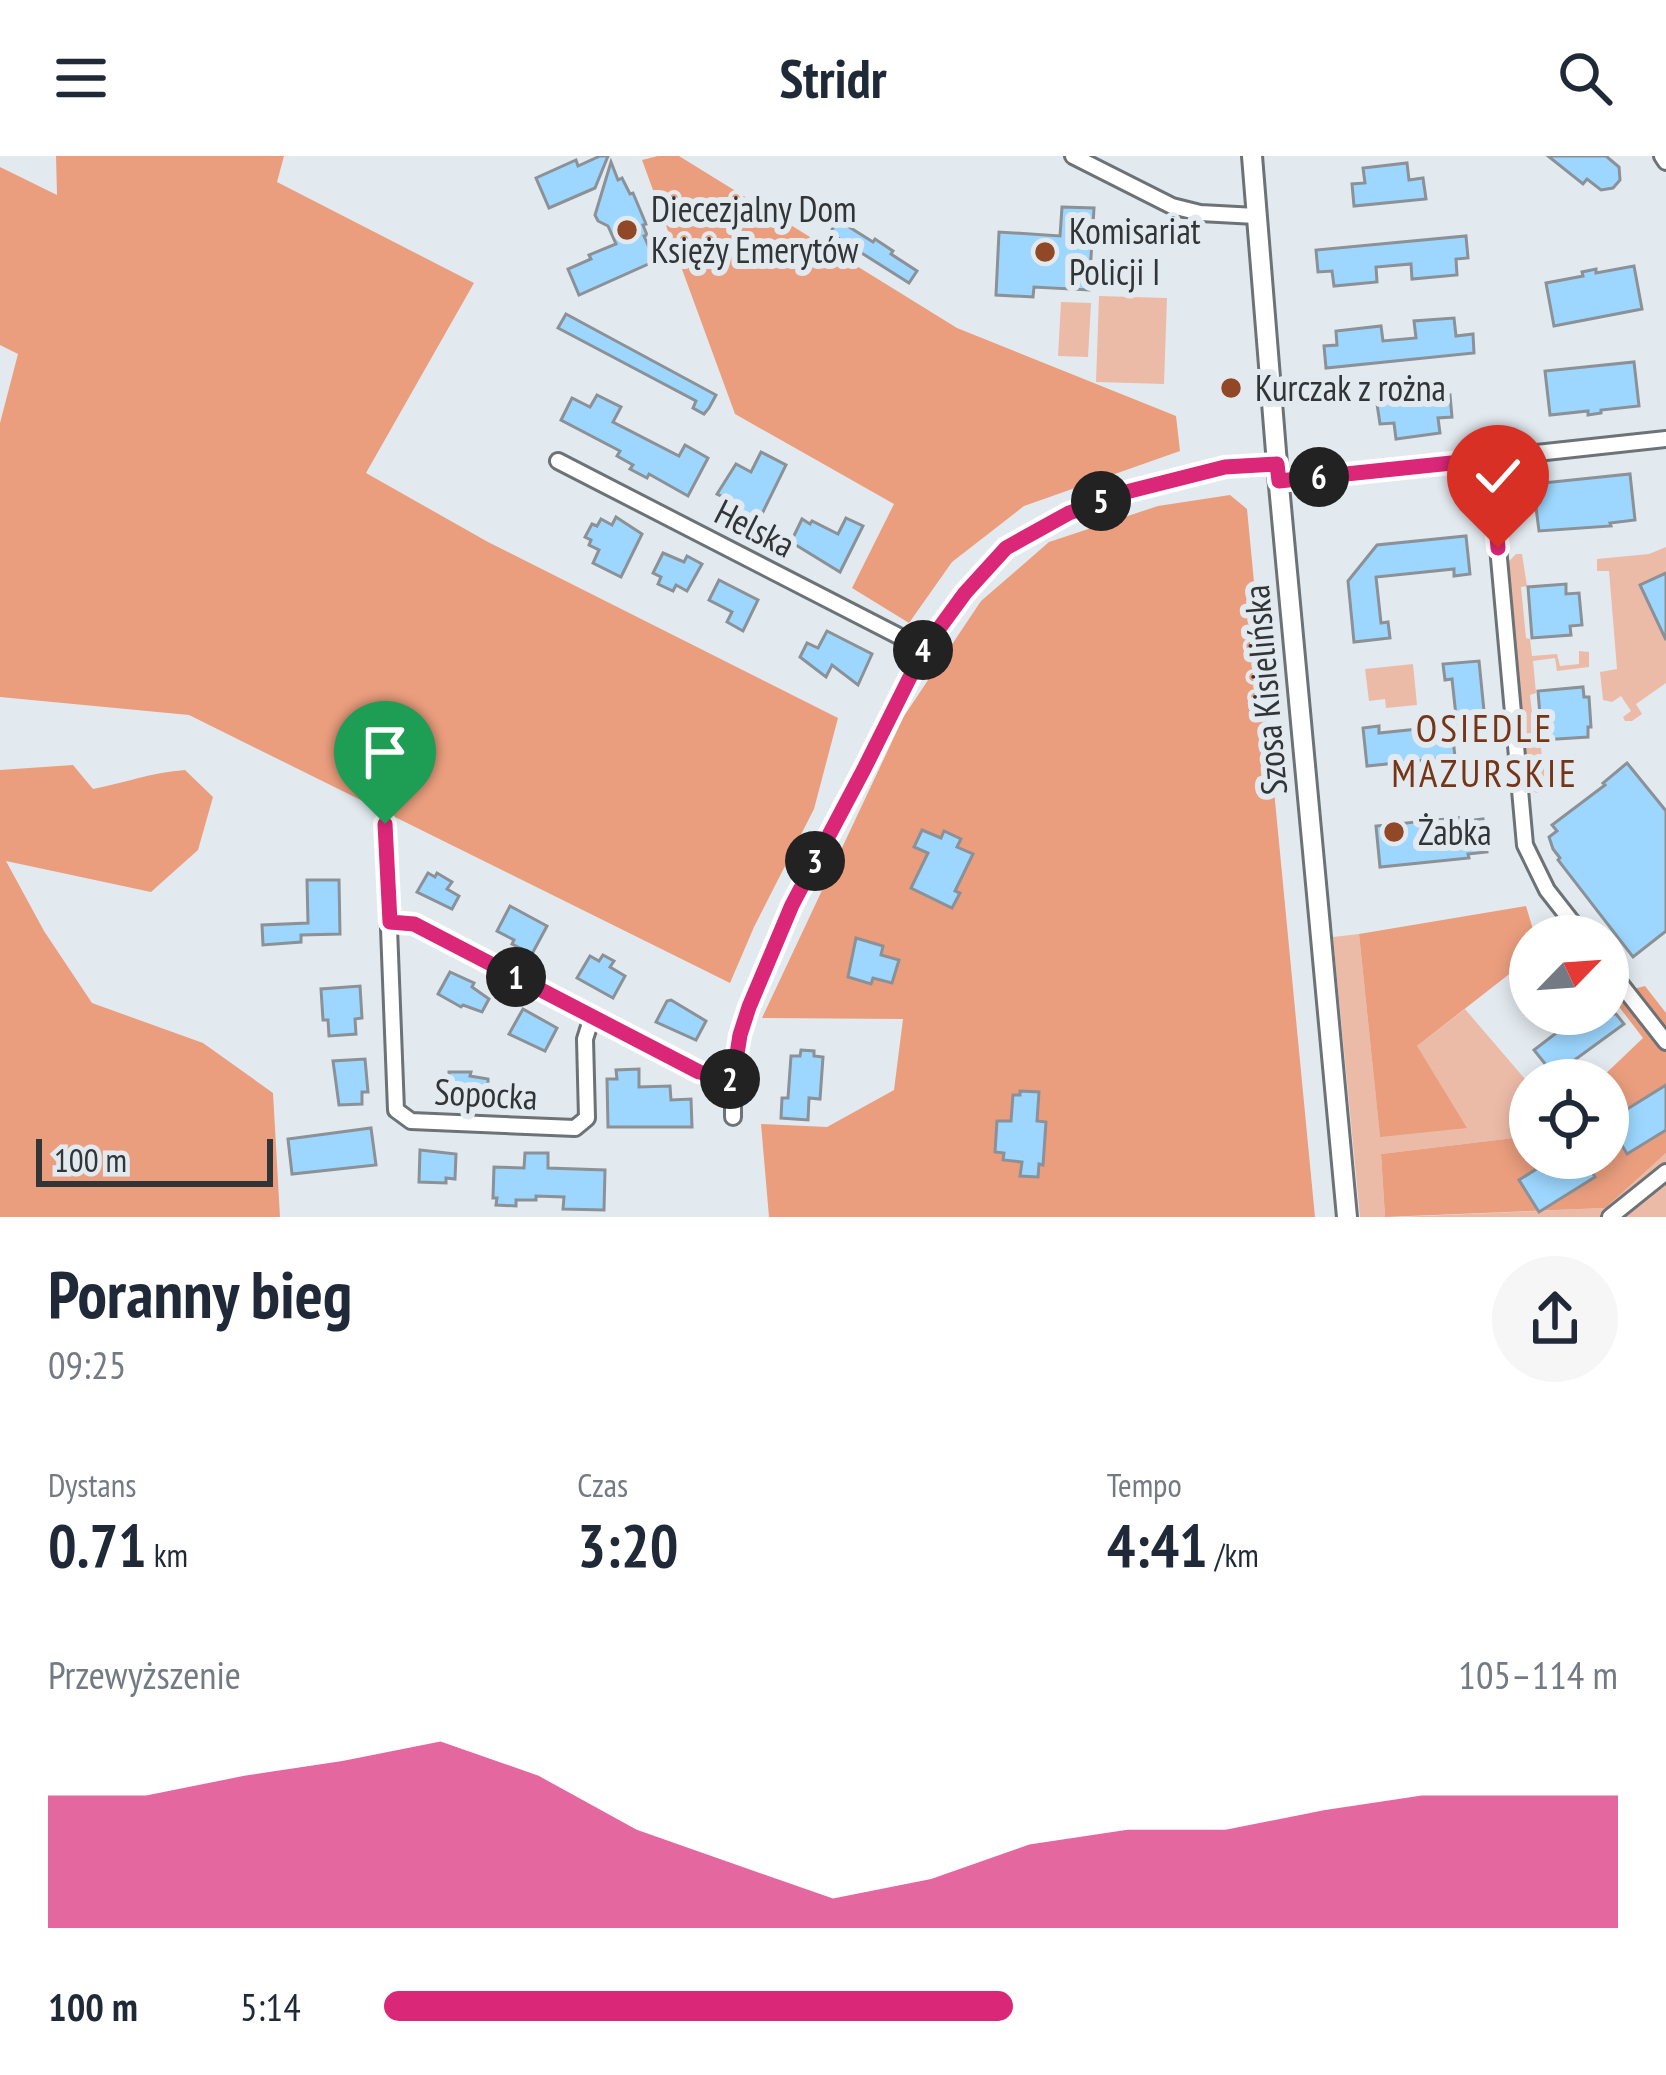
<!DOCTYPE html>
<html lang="pl">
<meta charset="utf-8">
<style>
body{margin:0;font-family:"PT Sans Narrow",sans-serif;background:#f6f6f7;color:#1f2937;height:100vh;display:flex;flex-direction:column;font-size:45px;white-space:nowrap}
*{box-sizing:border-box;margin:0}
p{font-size:39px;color:#747a83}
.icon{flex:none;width:66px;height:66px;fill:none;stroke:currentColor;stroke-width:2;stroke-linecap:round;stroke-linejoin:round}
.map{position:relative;height:1061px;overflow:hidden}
.side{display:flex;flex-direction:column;background:#fff;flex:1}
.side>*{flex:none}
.needle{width:78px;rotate:65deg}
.buttons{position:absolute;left:1509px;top:759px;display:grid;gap:24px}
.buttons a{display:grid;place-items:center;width:120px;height:120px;border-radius:50%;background:#fff;box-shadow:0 6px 18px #0003;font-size:60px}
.scale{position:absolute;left:36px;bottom:30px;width:237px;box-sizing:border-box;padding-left:12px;border:6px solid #323537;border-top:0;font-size:33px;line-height:42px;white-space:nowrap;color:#323537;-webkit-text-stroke:9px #e3eaef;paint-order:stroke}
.pin{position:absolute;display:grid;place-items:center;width:102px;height:102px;color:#fff;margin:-123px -51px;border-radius:50% 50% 50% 0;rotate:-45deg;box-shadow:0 0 12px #0007}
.pin .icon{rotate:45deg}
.km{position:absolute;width:60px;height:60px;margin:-30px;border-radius:50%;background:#222;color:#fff;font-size:33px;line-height:60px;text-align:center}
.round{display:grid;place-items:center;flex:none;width:126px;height:126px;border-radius:63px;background:#f6f6f7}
.head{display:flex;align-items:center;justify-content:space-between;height:204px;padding:0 48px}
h1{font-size:66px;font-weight:700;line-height:90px}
.stats{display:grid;grid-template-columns:repeat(3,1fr);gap:18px;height:204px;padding:12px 48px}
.stats div{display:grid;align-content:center}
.stats b{font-size:60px;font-weight:700}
.stats small{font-size:33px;font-weight:400}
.stats p{font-size:33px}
.chart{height:336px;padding:24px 48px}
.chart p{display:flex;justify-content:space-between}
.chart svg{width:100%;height:216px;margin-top:12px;fill:#db2777;opacity:.7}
ul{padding:0 48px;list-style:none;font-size:39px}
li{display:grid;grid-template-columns:192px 144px 1fr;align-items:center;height:90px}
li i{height:30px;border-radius:15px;background:#db2777}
header{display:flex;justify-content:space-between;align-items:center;height:156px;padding:0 48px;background:#fff;font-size:54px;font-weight:700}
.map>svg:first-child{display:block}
.green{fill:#ecbba7}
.forest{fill:#ea9e7e}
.building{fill:#9dd7ff;stroke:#8b9196;stroke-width:3}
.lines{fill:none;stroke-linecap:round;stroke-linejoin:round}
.street-casing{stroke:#6c7276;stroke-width:20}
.secondary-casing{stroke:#6c7276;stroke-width:24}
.street{stroke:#fff;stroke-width:14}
.secondary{stroke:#fff;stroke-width:18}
.route-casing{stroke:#fff;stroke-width:24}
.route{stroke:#db2777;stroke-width:15}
.poi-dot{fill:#914827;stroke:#e3eaef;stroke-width:4.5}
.labels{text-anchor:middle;stroke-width:12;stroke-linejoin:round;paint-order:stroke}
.poi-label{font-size:36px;fill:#323537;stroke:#e3eaef;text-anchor:start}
.street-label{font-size:36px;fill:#323537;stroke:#e3eaef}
.neighbourhood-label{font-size:39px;letter-spacing:3px;fill:#753516;stroke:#e3eaef}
</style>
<header><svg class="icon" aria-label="menu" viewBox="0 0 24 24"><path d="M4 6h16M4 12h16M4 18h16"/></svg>Stridr<svg class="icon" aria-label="search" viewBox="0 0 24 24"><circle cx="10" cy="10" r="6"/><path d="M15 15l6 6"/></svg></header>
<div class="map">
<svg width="1666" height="1061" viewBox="0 0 1666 1061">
<rect width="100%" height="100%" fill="#e3eaef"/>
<g class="green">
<path d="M1099 140 1167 142 1164 228 1096 226Z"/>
<path d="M1061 146 1091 147 1088 201 1058 200Z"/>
<path d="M1666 391V527L1636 548 1642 558 1632 565H1625L1623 561 1631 555 1621 540 1612 546 1603 544 1600 516 1617 513 1609 415H1597V403L1649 398Z"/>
<path d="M1516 398H1522L1527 430 1521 431 1526 482 1530 483 1532 500 1557 498 1560 510 1579 508V495L1589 496V511L1557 515 1555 502 1533 505 1536 537 1530 539 1532 556H1537L1538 566 1534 567 1535 583 1540 584 1543 609H1545L1544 602 1576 598 1573 611 1566 603 1541 622 1546 631 1537 637 1528 633 1526 628 1509 413V405Z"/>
<path d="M1413 508 1417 549 1386 552 1385 543 1369 545 1365 513Z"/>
<path d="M1359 778 1380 980 1417 890 1465 853 1530 929V980L1381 998 1385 1061H1360L1333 781Z"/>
<path d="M1666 997V1061H1398L1604 1052Z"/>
</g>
<g class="forest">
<path d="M56 0H284L277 26 474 127 366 317 488 386 838 562 814 653 754 771 730 827 189 559 0 541V267L18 198 0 189V11L57 39Z"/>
<path d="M658 0H679L957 172 1176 260 1180 295 1024 350 952 406 909 467 852 432 894 348 735 258 642 4Z"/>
<path d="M1230 339 1247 353 1315 1061H769L761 968 827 971 894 934 903 863 762 862 904 560 981 445 1049 386 1158 350Z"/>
<path d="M73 609 93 633C124 627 153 616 185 614L213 641 198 694 151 736 6 705 44 775 92 847 203 887 273 937 280 1061H0V614Z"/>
<path d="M1526 750 1535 780H1530V802L1417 890 1467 972 1380 981 1359 778Z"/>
<path d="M1645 830 1666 857V997L1605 1052 1385 1061 1381 998 1530 980V1002H1608V924H1599L1643 882 1610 839Z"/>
</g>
<g class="building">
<path d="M600 0H608L595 32 549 52 536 22 576 4 578 10Z"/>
<path d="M1548 0H1606L1619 11 1620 24 1613 32 1601 34 1587 23 1583 28Z"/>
<path d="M611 6 618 24 622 22 630 38 633 37 646 68 643 69 647 79 644 80 655 105 579 139 568 113 591 103 589 99 616 88 608 70 598 65 595 59Z"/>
<path d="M1407 7 1409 24 1423 22 1426 43 1354 50 1352 28 1365 27 1363 12Z"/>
<path d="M1062 51 1094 52 1089 134 1034 131 1033 141 996 139 999 76 1060 80Z"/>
<path d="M838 64 873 86 875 83 893 95 891 98 917 115 909 127 830 77Z"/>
<path d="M1466 80 1468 102 1456 103 1457 119 1412 123 1411 108 1376 111 1377 126 1334 130 1332 115 1318 116 1316 94Z"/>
<path d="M1634 110 1642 153 1554 170 1546 127 1583 120 1582 116 1596 113V117Z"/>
<path d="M566 158 716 239 709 252 704 258 693 252 696 245 558 172Z"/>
<path d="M1454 162 1456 180 1473 178 1474 197 1326 212 1324 190 1337 189 1336 175 1381 170 1383 185 1416 182 1414 165Z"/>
<path d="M1634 206 1639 250 1601 254V257L1588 259V255L1550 259 1545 215Z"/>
<path d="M597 239 621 251 613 266 679 300 685 289 708 302 688 340 649 318 647 322 630 313 633 309 617 300 620 295 561 264 572 242 590 251Z"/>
<path d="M1450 239 1452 261 1438 262 1440 277 1396 283 1394 267 1380 268 1377 248Z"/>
<path d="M761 296 786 309 756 370 733 358 738 348 717 338 736 308 751 316Z"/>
<path d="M1630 318 1635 364 1610 367 1611 370 1539 375 1533 328Z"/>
<path d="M616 361 642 378 621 421 593 407 599 394 589 389 591 384 585 381 592 368 597 370 601 363 612 369Z"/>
<path d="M846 362 863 370 840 416 791 386 802 363 810 368 812 365 838 378Z"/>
<path d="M1466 380 1470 418 1454 420V413L1376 421 1381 467 1388 466 1390 482 1354 486 1348 425 1377 389Z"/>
<path d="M663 397 684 406 687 400 702 408 687 435 676 429 673 435 658 428 661 421 653 417Z"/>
<path d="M1666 417V484L1640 429Z"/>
<path d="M719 424 758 444 743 475 727 466 732 456 709 444Z"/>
<path d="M1566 428V438L1579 437 1582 469 1570 470 1571 479 1532 482 1528 431Z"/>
<path d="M827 475 872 498 858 529 832 509 826 521 800 501 807 487 818 492Z"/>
<path d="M1479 505 1485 565 1467 589 1452 574 1455 601 1367 610 1363 572 1379 570V577L1457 569 1452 523 1445 524 1443 508Z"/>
<path d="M1583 531 1584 541H1589L1591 571H1588V581L1542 584 1538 535Z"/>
<path d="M1627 607 1666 655V775L1633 801 1558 704 1560 702 1553 693 1549 681 1557 675 1552 669 1605 629 1603 627Z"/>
<path d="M1465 661 1466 665 1483 663 1487 696 1468 698 1469 702 1380 711 1376 670Z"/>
<path d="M922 674 941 682 944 675 961 683 957 691 973 698 955 735 960 737 952 752 911 732 928 697 914 691Z"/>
<path d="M428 717 435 721 437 717 452 726 447 733 459 740 452 753 417 736Z"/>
<path d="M307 724H339L340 778 301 779V786L263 789 262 769 308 767Z"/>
<path d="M510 750 547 770 532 798 512 788 514 784 497 775Z"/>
<path d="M856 782 883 790 881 799 899 804 892 827 873 822 871 828 848 821Z"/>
<path d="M603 799 614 805 610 811 625 820 613 842 577 822 590 800 599 805Z"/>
<path d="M450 816 474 827 472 831 489 843 482 856 463 849 461 851 438 838Z"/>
<path d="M360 830 362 862 355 863 356 878 329 880 328 864H323L321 833Z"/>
<path d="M671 844 706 865 696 884 656 866 667 845Z"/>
<path d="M523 853 557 872 545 895 509 878Z"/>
<path d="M1567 858H1616L1624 868 1554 919 1534 894 1572 865Z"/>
<path d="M801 894 814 895V900L823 901 820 943 809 942 808 964 781 962 782 942H788L791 900H800Z"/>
<path d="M365 903 368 936H362V948L339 949 333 905Z"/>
<path d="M639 913V931L670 930 671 944 691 943 692 971H608L607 923H617L616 914Z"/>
<path d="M449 916H471L470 920 488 923V932L507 931V947L458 945 457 941 441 942V929H449Z"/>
<path d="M1666 929V974L1627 998 1608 965Z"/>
<path d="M1020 935 1039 936 1037 965 1046 966 1043 1009 1039 1008 1038 1021 1020 1020 1022 1006 1003 1004 1004 997 995 996 997 965H1011L1013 939H1020Z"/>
<path d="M371 972 376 1009 292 1018 288 983Z"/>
<path d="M420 994 456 998 455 1023 446 1022V1027L419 1026Z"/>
<path d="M525 997H548V1012L605 1014 604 1054 563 1053 564 1041 536 1040V1044H516V1050L496 1049 497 1042H493L494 1011 524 1012Z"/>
<path d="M1554 1002H1584L1595 1021 1539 1056 1519 1024Z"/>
</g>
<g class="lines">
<g class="street-casing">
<g id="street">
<path d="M1073 0 1172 50 1200 57 1256 60"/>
<path d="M1662 0 1666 6"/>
<path d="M1490 303 1525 689 1547 734 1583 780"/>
<path d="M558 305 924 493"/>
<path d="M1279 325 1666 283"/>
<path d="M385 668 396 954 411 965 575 972 587 962 585 883 592 861"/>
<path d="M390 766 414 768 699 916 733 923"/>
<path d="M1608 812 1666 886"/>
<path d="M733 961V909L739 879 792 749 864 613 924 493 965 437 1006 391 1069 357 1130 335 1225 311 1277 308"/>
<path d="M1610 1061 1666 1016"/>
</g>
</g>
<g class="secondary-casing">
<path id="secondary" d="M1252 0 1277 308 1347 1061"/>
</g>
<use href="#street" class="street"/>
<use href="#secondary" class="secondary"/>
</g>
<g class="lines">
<g class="route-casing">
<path id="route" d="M385 668 390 766 414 768 699 916 733 923 740 879 749 851 792 749 864 613 924 493 965 437 1006 392 1069 357 1130 335 1225 311 1277 308 1279 325 1490 303 1498 392"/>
</g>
<use href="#route" class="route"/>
</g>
<g class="poi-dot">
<circle cx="627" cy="74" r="12"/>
<circle cx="1045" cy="96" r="12"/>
<circle cx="1231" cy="232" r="12"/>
<circle cx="1394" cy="676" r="12"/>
</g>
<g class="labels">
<g class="poi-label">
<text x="651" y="66">Diecezjalny Dom<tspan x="651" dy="41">Księży Emerytów</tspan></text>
<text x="1069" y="88">Komisariat<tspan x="1069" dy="41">Policji I</tspan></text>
<text x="1255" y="245">Kurczak z rożna</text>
<text x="1418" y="689">Żabka</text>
</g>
<g class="street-label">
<text transform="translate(755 372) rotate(27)" y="13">Helska</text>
<text transform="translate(1265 534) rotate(-95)" y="13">Szosa Kisielińska</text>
<text transform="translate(486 938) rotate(3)" y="13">Sopocka</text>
</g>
<g class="neighbourhood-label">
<text x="1485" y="586">OSIEDLE<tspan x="1485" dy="45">MAZURSKIE</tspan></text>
</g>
</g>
</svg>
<div class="buttons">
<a><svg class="needle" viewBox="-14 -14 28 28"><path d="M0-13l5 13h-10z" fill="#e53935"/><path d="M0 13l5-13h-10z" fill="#747a83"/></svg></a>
<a><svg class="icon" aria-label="locate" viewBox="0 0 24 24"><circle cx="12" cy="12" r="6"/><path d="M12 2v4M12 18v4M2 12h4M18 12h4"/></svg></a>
</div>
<div class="scale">100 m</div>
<div class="pin" style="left:385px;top:668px;background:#1e9e55"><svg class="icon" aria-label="arrive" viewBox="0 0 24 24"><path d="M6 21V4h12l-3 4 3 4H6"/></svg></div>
<div class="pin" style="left:1498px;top:392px;background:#d93025"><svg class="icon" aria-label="check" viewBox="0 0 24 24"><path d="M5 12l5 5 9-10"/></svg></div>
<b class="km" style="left:516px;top:821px">1</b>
<b class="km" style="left:730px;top:923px">2</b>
<b class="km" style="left:815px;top:705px">3</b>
<b class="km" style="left:923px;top:494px">4</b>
<b class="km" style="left:1101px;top:345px">5</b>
<b class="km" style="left:1319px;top:321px">6</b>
</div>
<section class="side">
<div class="head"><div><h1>Poranny bieg</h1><p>09:25</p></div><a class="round"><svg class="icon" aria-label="share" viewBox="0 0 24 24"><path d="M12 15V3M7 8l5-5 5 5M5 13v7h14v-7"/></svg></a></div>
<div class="stats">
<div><p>Dystans</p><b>0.71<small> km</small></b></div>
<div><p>Czas</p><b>3:20</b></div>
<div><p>Tempo</p><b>4:41<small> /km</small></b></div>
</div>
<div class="chart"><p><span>Przewyższenie</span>105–114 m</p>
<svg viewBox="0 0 160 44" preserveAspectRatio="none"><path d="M0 44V17L10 17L20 13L30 10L40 6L50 13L60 24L70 31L80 38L90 34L100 27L110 24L120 24L130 20L140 17L150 17L160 17V44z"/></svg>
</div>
<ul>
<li><b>100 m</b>5:14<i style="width:51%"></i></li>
</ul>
</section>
